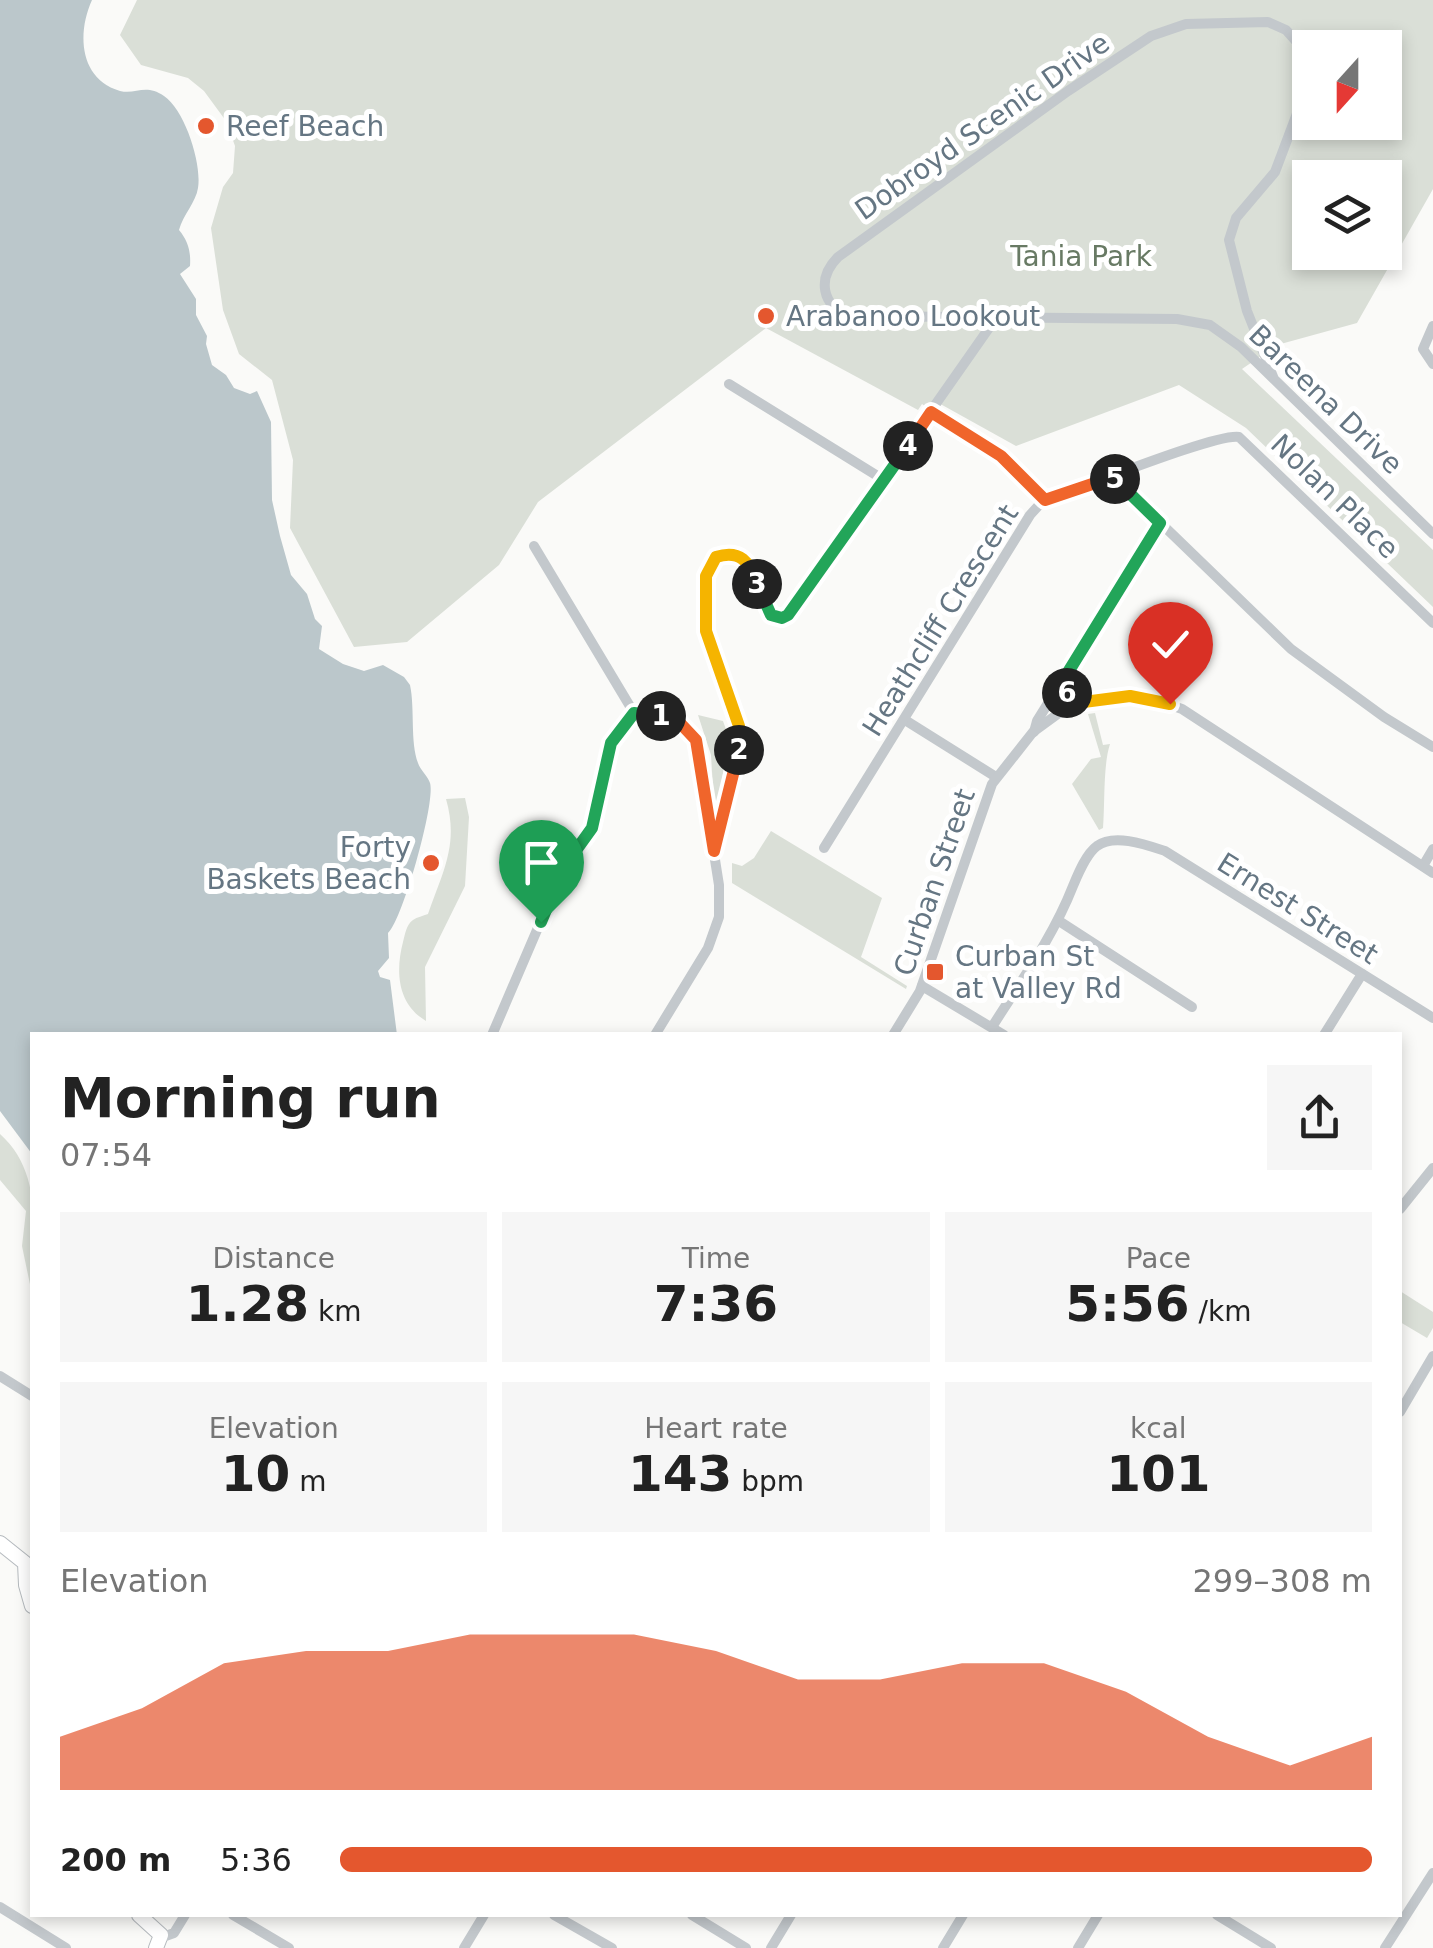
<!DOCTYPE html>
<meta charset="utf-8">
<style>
body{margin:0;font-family:"DejaVu Sans",sans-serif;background:#f6f6f6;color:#222;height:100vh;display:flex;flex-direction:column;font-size:38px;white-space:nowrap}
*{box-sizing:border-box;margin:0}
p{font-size:32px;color:#767676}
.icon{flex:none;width:55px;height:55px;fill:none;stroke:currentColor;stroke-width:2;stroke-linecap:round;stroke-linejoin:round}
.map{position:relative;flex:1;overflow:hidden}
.details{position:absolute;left:30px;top:1032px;width:1372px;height:885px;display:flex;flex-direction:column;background:#fff;border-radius:0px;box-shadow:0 5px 15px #0003}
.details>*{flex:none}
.needle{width:65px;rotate:201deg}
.buttons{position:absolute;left:1292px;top:30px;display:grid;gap:20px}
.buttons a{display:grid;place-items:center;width:110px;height:110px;border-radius:0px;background:#fff;box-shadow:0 5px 15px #0003;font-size:50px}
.pin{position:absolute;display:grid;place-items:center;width:85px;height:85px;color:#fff;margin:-102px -42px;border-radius:50% 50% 50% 0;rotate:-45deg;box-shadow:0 0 10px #0007}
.pin .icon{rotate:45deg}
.km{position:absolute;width:50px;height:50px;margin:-25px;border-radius:50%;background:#222;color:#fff;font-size:28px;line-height:50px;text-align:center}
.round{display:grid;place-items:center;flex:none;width:105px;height:105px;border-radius:0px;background:#f6f6f6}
.summary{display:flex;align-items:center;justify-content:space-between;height:170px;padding:0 30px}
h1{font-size:55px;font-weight:800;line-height:75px}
.stats{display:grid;grid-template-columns:repeat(3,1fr);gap:15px;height:170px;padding:10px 30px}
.stats div{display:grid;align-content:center;border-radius:0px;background:#f6f6f6;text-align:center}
.stats b{font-size:50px;font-weight:800}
.stats small{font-size:28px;font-weight:400}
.stats p{font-size:28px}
.chart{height:280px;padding:20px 30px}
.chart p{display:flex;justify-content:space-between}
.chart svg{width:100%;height:180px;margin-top:10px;fill:#e4572e;opacity:.7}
ul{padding:0 30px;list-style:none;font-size:32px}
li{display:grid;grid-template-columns:160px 120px 1fr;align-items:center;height:75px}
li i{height:25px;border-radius:12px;background:#e4572e}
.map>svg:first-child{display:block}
.green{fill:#dadfd7;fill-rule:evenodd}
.water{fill:#bbc7cb}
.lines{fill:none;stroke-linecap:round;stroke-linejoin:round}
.major-casing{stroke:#b5babe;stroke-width:16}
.minor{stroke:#c3c8cc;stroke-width:10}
.major{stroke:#fff;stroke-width:14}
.split-1-casing{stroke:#fff;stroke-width:20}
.split-2-casing{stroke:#fff;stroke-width:20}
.split-3-casing{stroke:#fff;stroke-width:20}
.split-4-casing{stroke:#fff;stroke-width:20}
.split-5-casing{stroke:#fff;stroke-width:20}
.split-6-casing{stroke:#fff;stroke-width:20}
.split-7-casing{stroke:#fff;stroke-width:20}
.split-1{stroke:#22a559;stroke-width:12}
.split-2{stroke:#f0652b;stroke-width:12}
.split-3{stroke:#f5b400;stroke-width:12}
.split-4{stroke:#22a559;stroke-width:12}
.split-5{stroke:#f0652b;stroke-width:12}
.split-6{stroke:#22a559;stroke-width:12}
.split-7{stroke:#f5b400;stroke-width:12}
.poi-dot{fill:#e4572e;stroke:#fff;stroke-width:4}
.labels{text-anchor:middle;stroke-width:10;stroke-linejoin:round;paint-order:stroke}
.poi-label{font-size:28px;fill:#657683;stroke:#fff;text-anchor:start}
.street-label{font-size:28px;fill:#657683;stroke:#fff}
.park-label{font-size:28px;fill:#687a64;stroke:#fff}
</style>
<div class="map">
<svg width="1433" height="1948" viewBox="0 0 1433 1948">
<rect width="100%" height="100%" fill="#fafaf8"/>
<g class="green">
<path d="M137 0H1433V189L1357 323 1277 345 1242 369 1433 550V607L1246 428 1179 385 1016 446 935 401 929 409 922 404 918 410 766 328 538 502 499 565 407 642 354 647 290 528 293 460 272 380 239 354 223 310 211 228 223 187 233 173 235 146 226 121 204 91 188 78 141 65 120 35ZM1310 48H1385V122H1310ZM1310 178H1385V252H1310Z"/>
<path d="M1095 713 1103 745 1110 744C1103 765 1105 804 1103 828L1099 830 1072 784 1091 759 1101 757 1088 714Z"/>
<path d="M698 715 723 721 729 738 715 821 711 755Z"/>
<path d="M465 798 469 817 465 886 425 967 426 1021C398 1004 395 973 403 942 405 935 406 925 413 920 417 917 423 916 428 914 443 871 459 844 446 799Z"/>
<path d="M771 831 882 898 861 957 907 986 906 989 732 883V863L742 866 754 858Z"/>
<path d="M0 1134C45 1174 33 1239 32 1294L22 1246 26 1211 0 1180Z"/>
<path d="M1400 1291 1433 1312V1328L1427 1338 1400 1322Z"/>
</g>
<path class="water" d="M0 0H92C77 33 79 79 120 91 136 95 145 83 164 96 185 110 202 164 198 188 196 202 183 215 179 230 188 241 191 251 190 266L180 274 196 299V315L207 336 206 344 212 365 226 375 234 388 250 394 257 391 271 422 272 500 280 536 291 575 307 594 315 619 322 626 319 649 343 664 364 671 383 665 404 677 410 685C415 708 410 742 418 763 420 770 428 776 430 783 436 802 402 922 388 933L389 958 378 971 380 977 390 980 397 1035H32V1154L0 1111Z"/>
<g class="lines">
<g class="major-casing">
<g id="major">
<path d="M0 1543 25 1563 26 1585 32 1606"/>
<path d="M139 1915 161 1935 156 1948"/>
</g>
</g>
<g class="minor">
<path d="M1433 326 1423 349 1433 364"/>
<path d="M1274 379 1247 311 1229 240 1236 218 1275 172 1307 87 1309 70 1303 49 1286 30 1268 22 1186 24 1151 36 1068 91 838 257C817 278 821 306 850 316L1177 319 1210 325 1241 347 1433 534"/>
<path d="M729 384 884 480"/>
<path d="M931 413 1001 456 1045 500"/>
<path d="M1113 477 1291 649 1384 717 1433 747"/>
<path d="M634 713 680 723 696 740 719 885V917L708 948 655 1035"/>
<path d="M905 720 996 777"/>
<path d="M1034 732 1037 721 1160 523"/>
<path d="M824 848 1030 515 1040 504 1053 497C1085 487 1217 433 1239 437L1433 623"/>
<path d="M714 851C722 821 742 768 741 738 739 705 717 674 708 643 703 622 696 556 727 554 756 552 758 593 768 612L778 618 788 615 996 318"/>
<path d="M1423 866 1433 849"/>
<path d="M1059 921 1192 1007"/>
<path d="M922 986 1004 1035"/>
<path d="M992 1027C1021 981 1053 937 1073 886 1078 874 1086 854 1097 846 1114 833 1147 845 1165 851L1433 1018"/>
<path d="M492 1035 564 867 591 829 611 743 634 713 534 546"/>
<path d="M893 1035 920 991 992 784 1033 732 1070 705 1094 698H1150L1182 709 1433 873"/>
<path d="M1324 1035 1362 974"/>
<path d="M1400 1209 1433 1168"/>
<path d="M0 1376 32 1396"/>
<path d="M1400 1412 1433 1356"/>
<path d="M0 1907 66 1948"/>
<path d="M233 1915 289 1948"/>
<path d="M554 1915 612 1948"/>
<path d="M692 1915 746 1948"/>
<path d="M1217 1915 1271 1948"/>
<path d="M160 1938 174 1933 185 1915"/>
<path d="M464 1948 484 1915"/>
<path d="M771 1948 791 1915"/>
<path d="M943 1948 963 1915"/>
<path d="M1078 1948 1098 1915"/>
<path d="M1385 1948 1433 1873"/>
</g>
<use href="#major" class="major"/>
</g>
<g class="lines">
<g class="split-1-casing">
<path id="split-1" d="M541 922 564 867 592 828 611 743 634 713 661 716"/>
</g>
<g class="split-2-casing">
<path id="split-2" d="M661 716 680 723 696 740 714 851 739 750"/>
</g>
<g class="split-3-casing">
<path id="split-3" d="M739 750V726L706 631V576L716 557C740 549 750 562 757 584"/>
</g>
<g class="split-4-casing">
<path id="split-4" d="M757 584 771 615 782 618 788 615 908 446"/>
</g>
<g class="split-5-casing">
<path id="split-5" d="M908 446 931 412 1001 456 1045 500 1113 477 1115 479"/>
</g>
<g class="split-6-casing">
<path id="split-6" d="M1067 693 1062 682 1160 523 1115 479"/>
</g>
<g class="split-7-casing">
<path id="split-7" d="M1067 693 1076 703 1130 696 1170 704"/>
</g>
<use href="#split-1" class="split-1"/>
<use href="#split-2" class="split-2"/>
<use href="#split-3" class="split-3"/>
<use href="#split-4" class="split-4"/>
<use href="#split-5" class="split-5"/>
<use href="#split-6" class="split-6"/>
<use href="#split-7" class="split-7"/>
</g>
<g class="poi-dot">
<circle cx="206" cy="126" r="10"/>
<circle cx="766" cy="316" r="10"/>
<circle cx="431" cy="863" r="10"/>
<rect x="925" y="962" width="20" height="20" rx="5"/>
</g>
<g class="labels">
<g class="poi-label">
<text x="226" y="136">Reef Beach</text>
<text x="786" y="326">Arabanoo Lookout</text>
<text x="411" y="857" text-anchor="end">Forty<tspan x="411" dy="32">Baskets Beach</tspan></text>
<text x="955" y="966">Curban St<tspan x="955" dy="32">at Valley Rd</tspan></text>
</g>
<g class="street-label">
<text transform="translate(982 126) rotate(-35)" y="10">Dobroyd Scenic Drive</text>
<text transform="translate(1326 399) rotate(44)" y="10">Bareena Drive</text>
<text transform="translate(1335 496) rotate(44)" y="10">Nolan Place</text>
<text transform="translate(940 620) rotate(-58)" y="10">Heathcliff Crescent</text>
<text transform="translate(934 882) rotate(-71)" y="10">Curban Street</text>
<text transform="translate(1298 908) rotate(32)" y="10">Ernest Street</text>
</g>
<g class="park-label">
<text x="1081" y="266">Tania Park</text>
</g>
</g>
</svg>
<div class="buttons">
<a><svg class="needle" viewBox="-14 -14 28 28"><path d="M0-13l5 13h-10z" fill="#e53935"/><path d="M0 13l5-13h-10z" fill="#767676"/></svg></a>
<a><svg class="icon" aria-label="layers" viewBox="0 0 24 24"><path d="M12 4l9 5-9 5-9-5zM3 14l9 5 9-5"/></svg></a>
</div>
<div class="pin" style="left:541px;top:922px;background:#1e9e55"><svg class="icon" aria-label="arrive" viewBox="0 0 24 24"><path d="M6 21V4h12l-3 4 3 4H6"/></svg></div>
<div class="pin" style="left:1170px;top:704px;background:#d93025"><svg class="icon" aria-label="check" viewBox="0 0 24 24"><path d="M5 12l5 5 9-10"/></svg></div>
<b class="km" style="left:661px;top:716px">1</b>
<b class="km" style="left:739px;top:750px">2</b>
<b class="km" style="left:757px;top:584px">3</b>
<b class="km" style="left:908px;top:446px">4</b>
<b class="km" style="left:1115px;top:479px">5</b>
<b class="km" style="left:1067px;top:693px">6</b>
<section class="details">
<div class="summary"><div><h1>Morning run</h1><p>07:54</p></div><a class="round"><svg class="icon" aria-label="share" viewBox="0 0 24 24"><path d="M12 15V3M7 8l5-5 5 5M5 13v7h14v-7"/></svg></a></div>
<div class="stats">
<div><p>Distance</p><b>1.28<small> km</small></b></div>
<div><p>Time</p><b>7:36</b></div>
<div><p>Pace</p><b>5:56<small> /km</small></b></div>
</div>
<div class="stats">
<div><p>Elevation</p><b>10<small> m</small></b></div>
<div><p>Heart rate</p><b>143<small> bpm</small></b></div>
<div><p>kcal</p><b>101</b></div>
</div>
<div class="chart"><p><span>Elevation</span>299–308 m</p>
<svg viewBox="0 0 160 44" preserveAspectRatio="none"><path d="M0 44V31L10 24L20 13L30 10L40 10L50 6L60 6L70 6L80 10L90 17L100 17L110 13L120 13L130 20L140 31L150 38L160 31V44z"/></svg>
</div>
<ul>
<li><b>200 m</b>5:36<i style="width:100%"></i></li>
</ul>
</section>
</div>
